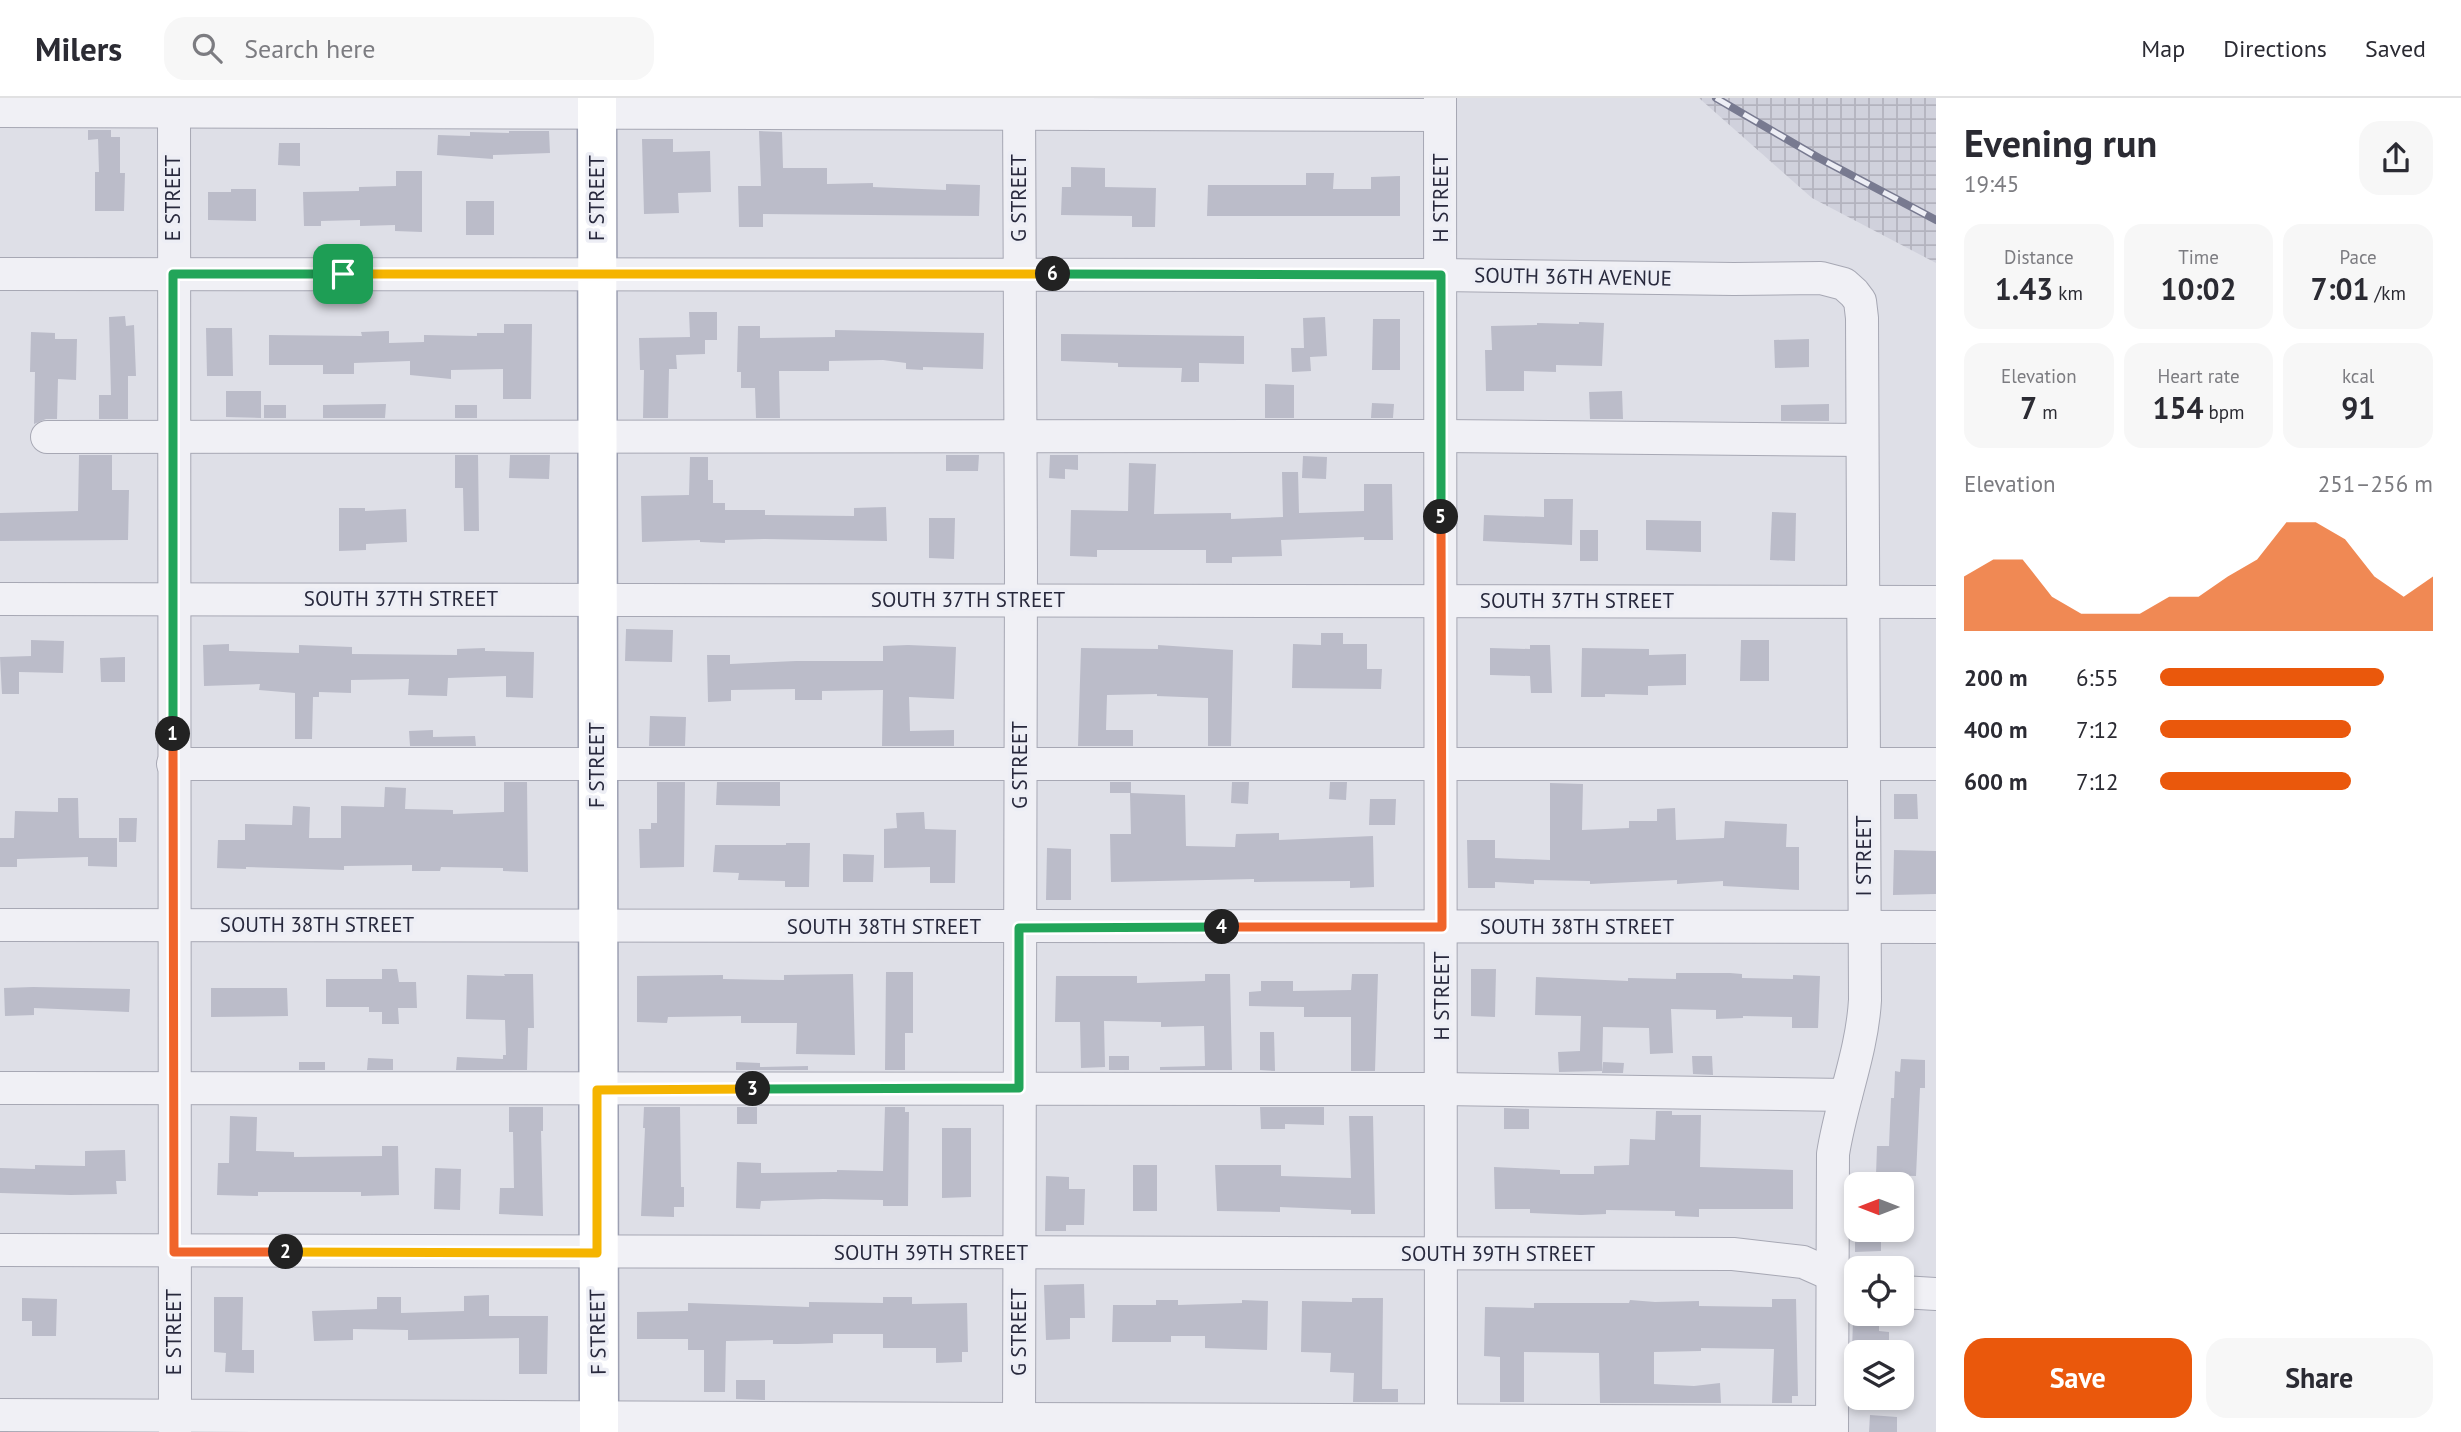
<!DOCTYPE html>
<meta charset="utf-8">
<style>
body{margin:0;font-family:"PT Sans",sans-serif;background:#f7f7f7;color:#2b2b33;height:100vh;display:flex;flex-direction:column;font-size:26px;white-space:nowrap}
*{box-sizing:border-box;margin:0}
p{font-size:23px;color:#7c7c81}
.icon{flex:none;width:38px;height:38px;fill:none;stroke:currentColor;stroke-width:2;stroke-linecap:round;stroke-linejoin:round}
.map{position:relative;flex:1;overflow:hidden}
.panel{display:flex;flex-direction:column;background:#fff;width:525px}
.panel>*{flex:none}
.needle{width:46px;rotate:270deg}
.tools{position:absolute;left:1844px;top:1074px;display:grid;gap:14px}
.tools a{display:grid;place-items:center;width:70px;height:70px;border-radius:14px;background:#fff;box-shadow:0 4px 10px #0003;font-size:35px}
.pin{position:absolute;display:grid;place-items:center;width:60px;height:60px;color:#fff;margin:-30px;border-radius:14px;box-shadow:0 4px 10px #0006}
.km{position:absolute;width:35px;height:35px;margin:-18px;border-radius:50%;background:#222;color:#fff;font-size:19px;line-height:35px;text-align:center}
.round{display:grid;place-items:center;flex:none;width:74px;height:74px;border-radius:21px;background:#f7f7f7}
.overview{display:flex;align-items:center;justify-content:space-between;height:119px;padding:0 28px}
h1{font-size:38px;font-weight:700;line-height:52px}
.metrics{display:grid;grid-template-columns:repeat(3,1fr);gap:10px;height:119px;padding:7px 28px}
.metrics div{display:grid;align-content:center;border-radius:18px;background:#f7f7f7;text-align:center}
.metrics b{font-size:30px;font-weight:700}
.metrics small{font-size:19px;font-weight:400}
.metrics p{font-size:19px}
.chart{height:196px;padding:14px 28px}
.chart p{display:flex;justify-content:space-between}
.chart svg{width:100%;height:126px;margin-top:7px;fill:#ea580c;opacity:.7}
.action{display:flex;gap:14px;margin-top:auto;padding:14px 28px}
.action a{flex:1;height:80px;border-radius:21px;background:#ea580c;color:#fff;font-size:28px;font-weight:700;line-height:80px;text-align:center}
.action a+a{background:#f7f7f7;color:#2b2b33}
ul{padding:0 28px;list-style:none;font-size:23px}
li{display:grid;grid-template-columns:112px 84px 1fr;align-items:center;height:52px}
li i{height:18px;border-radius:9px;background:#ea580c}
header{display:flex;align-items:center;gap:42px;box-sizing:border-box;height:98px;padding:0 35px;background:#fff;border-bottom:2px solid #e1e1e2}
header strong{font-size:33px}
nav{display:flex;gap:38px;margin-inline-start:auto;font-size:24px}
.search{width:490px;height:63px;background:#f7f7f7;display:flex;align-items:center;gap:18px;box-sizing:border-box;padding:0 24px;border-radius:21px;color:#7c7c81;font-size:26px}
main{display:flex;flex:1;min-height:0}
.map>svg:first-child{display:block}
.industrial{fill:url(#industrial-grid)}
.building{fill:#bbbcc9}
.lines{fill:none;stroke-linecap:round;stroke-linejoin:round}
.minor-casing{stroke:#a7a8b4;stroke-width:34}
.major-casing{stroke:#9da0b2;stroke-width:41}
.minor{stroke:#f0f0f5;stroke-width:32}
.major{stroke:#fff;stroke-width:38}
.rail-casing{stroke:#787a90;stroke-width:8}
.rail{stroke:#edeef5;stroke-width:5;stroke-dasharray:16;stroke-linecap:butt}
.split-1-casing{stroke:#fff;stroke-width:14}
.split-2-casing{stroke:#fff;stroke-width:14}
.split-3-casing{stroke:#fff;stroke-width:14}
.split-4-casing{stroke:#fff;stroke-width:14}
.split-5-casing{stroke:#fff;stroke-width:14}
.split-6-casing{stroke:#fff;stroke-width:14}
.split-7-casing{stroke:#fff;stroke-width:14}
.split-1{stroke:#22a559;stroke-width:9}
.split-2{stroke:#f0652b;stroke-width:9}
.split-3{stroke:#f5b400;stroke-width:9}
.split-4{stroke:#22a559;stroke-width:9}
.split-5{stroke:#f0652b;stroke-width:9}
.split-6{stroke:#22a559;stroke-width:9}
.split-7{stroke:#f5b400;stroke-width:9}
.labels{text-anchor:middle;stroke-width:7;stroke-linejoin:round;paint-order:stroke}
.street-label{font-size:21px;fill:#28293d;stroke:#edeef5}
</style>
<header>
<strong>Milers</strong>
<div class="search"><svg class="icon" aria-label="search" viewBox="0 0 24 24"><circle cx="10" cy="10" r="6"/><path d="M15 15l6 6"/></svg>Search here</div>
<nav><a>Map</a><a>Directions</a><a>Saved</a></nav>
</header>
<main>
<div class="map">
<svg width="1936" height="1334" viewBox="0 0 1936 1334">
<defs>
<pattern id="industrial-grid" width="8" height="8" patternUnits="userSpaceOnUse" patternTransform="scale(1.75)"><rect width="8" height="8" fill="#d0d1dc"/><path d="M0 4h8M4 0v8" fill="none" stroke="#b3b3be"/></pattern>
</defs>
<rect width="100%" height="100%" fill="#dedfe7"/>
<path class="industrial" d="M1699 0H1936V165L1812 100Z"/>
<g class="building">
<path d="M88 32H111V39H120V75H125L124 113H95V74H99L98 41 88 42Z"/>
<path d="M509 33H549L550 55 493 57V61L437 57 438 37 470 38V34L509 35Z"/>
<path d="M759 33 782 34 783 70H827V86L873 85V89L946 92V86L980 87 979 118 763 116V129H739L738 88H761Z"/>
<path d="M642 41H673V54L710 53 711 94 678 95 679 115 644 116Z"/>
<path d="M279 45H300V68L278 67Z"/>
<path d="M1071 69 1105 70V89L1156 90 1155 129H1132V118L1061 117 1062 89H1071Z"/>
<path d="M396 73H422V134L395 133V127L360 128V122L321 123V128H304L303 94 359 93V89L396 88Z"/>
<path d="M1306 75H1334L1333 91H1371V79L1400 78V118H1207L1208 87H1306Z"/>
<path d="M231 91H256V123L208 122V94H231Z"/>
<rect x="466" y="103" width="28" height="34"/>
<path d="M689 214H717V242H705V256L676 257 677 271H669L668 320H643L644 272H640L639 240 690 239Z"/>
<path d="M125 218 126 228 134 227 136 278H128V321H99V297H111L109 219Z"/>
<path d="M1325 219 1327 258 1310 259 1311 273 1292 274 1291 250H1304L1303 220Z"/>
<path d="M1373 221H1400V272H1372Z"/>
<path d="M1579 224 1604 225 1602 268 1556 267V274L1524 273V293H1486L1485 252H1492L1491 228 1537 227V225L1579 226Z"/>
<path d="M504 226H532L531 301H503V271L451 272V281L410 277V263L354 265V276H323V267H269V237L362 238 361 234 389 233V245L424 244V237L477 238V235H504Z"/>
<path d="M738 228H760V240L835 239V232L984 235 983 271 923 269V272L906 271V265L883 262 829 263V273H779L780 320H756L755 290H741V274H737Z"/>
<path d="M206 230H232L233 278H207Z"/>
<path d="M31 234 55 235V241H77L76 282 58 281 57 321H46L34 326 35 274H30Z"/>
<path d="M1061 236 1244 238V266L1199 265V284H1181L1182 270 1118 269V265L1061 263Z"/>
<path d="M1809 241V269L1775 270 1774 242Z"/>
<path d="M1265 286 1294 287V320H1265Z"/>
<path d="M226 293H261V320L226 319Z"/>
<path d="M1622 293 1623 321H1590L1589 294Z"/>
<path d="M1372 305 1394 306 1393 320H1371Z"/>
<path d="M386 306 385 320H323V307Z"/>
<path d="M1829 306V323H1781V307Z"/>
<rect x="264" y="307" width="22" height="13"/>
<rect x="455" y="307" width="22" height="13"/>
<path d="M79 357H112V392H129L128 442 0 443V415L78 413Z"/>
<path d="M455 357H478L479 433H464L463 390H455Z"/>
<path d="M510 357H550L549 381 509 380Z"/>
<path d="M946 357H979L978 373H946Z"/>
<path d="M1050 357H1078V372L1065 371V381L1049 380Z"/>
<path d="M1303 358 1327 359 1326 381 1302 380Z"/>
<path d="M690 359H708V382H713V405H725V412H765V417L854 418V410L886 409 887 443 765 441 725 442V445L700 444V442L642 444 641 398 689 397Z"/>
<path d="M1129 365 1156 366 1154 416 1231 415V421L1283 419 1282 374H1298L1299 415 1364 413V386H1392L1393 442H1364V439L1281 442 1282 458 1232 459V465H1206V452H1097V459L1070 458 1071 412 1128 413Z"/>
<path d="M1544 401H1573L1572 447 1483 443 1484 417 1544 419Z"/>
<path d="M339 410H365V413L406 411 407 444 366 446V452L339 453Z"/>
<path d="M1772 414 1796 415 1795 463 1770 462Z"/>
<path d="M929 420H955L954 461 929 460Z"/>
<path d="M1646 422 1701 423V454L1646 452Z"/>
<rect x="1580" y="432" width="18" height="31"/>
<path d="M626 531 673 532 672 564 625 563Z"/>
<path d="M1321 535H1343V546H1367V571H1382L1381 591 1292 590 1293 546 1321 547Z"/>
<path d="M31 542 64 543 63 575 19 574V596H2L0 559 31 558Z"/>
<path d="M1741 542H1769V583H1740Z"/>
<path d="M229 546V553L299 555V547L352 549V556L457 557V551L485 550V553L534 554 533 600 506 599V578L448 580 447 598 408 597 409 581 351 582V595L319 594V599H313L312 641H295V595L259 592 260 586 204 588 203 547Z"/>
<path d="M908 547 956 549 954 601 909 599 910 633 954 632V648H882L883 592 822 593V602H795V591L731 592V603L708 604 707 557H730V566L796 563H883V548Z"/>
<path d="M1158 547 1233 552 1231 648H1208V600L1157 598V596L1107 597 1106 632H1133V648H1078L1081 550 1158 551Z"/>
<path d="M1530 547H1550L1552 595H1531L1530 578 1490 577V550L1530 551Z"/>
<path d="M1582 550 1649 551V557L1686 556V587L1648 588V597L1605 596V599H1581Z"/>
<path d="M125 559V584H101L100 560Z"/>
<path d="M650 618 686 619 685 648H649Z"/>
<path d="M433 632V639L475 638 476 648H410L409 633Z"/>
<path d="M504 684H527L528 774 503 773V770L441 769 440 773H412V767L344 768V772L246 769V771L217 770 218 742H245V726L292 727 293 708 310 709 309 740H341V708L384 709 385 689 406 690 405 711 453 712V716L504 714Z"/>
<path d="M657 684H685L684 769 640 770 639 731H651V725H657Z"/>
<path d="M717 684H780V708L716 707Z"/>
<rect x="1110" y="684" width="21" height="11"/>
<path d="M1232 684H1249L1248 706 1231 705Z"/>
<path d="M1330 684H1347L1346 702 1329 701Z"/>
<path d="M1550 685 1583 686 1582 732 1629 730V723H1657V711L1675 710 1676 742 1724 740 1725 723 1787 726 1786 749H1799V792L1723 788V783L1677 786V782L1590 786V783L1534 782V786L1495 784V790H1468L1467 742H1495V760L1550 762Z"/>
<path d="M1130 695 1185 697 1186 748 1235 749 1236 736 1279 735V742L1373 738 1374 789 1350 790V783L1254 784V781L1111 784 1110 736H1131Z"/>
<path d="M1894 696H1917L1918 721H1894Z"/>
<path d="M58 700H78L79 740H117V769L88 768V759L17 761V769H0V740H14L15 713 58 714Z"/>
<path d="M1370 701H1396L1395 727H1369Z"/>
<path d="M924 714 925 731 956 732 955 785H930V769L884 770V731L897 730 896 715Z"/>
<path d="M119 720H137L136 744H119Z"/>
<path d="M786 745H810L809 789H785V783L738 782 739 775 713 774 715 747H786Z"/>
<path d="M1047 750 1071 751V802H1046Z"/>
<path d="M1894 752 1936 753V796L1893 797Z"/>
<path d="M843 756 874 757 873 784H843Z"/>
<path d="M382 871H397L399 884H416L417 910H398L399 926H382V914H369V909H326V881H382Z"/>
<path d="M1471 871H1496L1495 919 1471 918Z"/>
<path d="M886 874H913V935H905V972H885Z"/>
<path d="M1676 875H1730L1742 876V880L1793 881V877L1820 878 1818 930H1792V919L1743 918V920L1716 921V912L1671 911 1673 955 1650 956 1649 930 1603 929 1602 973 1559 974 1558 954 1580 953 1581 918 1535 917 1536 879 1628 883V880L1676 881Z"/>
<path d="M504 876H533L534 930H528L527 972H456L457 959 503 961V957H506L505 922 466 921 467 877 505 878Z"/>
<path d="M853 876 855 957 796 956 797 925H741V918L668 919 667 925 637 924V878L723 877V881L784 882V877Z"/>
<path d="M1205 876H1230L1232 972H1160V969L1205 968 1204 928 1161 929V924L1104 923 1105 969 1081 970 1080 924H1055L1056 878H1137V885L1205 883Z"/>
<path d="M1352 876H1378L1375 973H1351V919H1304V909L1249 908V894L1261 893V883H1293V893L1351 892Z"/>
<path d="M33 889 130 891 129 914 34 910V917L5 918 4 890Z"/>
<path d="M211 890H287L288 918 211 919Z"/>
<path d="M1260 934H1274L1275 973 1260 972Z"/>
<rect x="1109" y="958" width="20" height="14"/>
<path d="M1692 958H1712L1713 977 1693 976Z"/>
<path d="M368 960 393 961V972H367Z"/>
<path d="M1901 961 1925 962V990H1920L1916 1078 1876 1077 1877 1048H1889L1891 1000H1894L1895 973 1900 974Z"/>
<rect x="299" y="964" width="26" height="8"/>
<path d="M736 964 760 965V969L808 968V972H736Z"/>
<path d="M1603 964 1624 965 1623 975H1602Z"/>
<path d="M509 1009H543V1033H541L543 1118 499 1116 500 1090H514L513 1034H509Z"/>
<path d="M644 1009H680L681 1089H684V1109H674V1119L641 1118 645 1030H643Z"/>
<rect x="737" y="1009" width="20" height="17"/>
<path d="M885 1009H905V1014H909L908 1108H883V1102L823 1101 761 1103 760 1111 736 1110 737 1064 761 1065V1075L837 1074V1072L883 1073Z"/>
<path d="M1260 1009H1324V1027L1285 1026V1031H1261Z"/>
<path d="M1504 1010 1529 1011V1031H1504Z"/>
<path d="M1656 1013H1672V1017H1701L1700 1069 1793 1072V1111H1699V1119L1675 1118V1113L1606 1112V1116L1581 1117 1530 1115V1111H1495L1494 1069 1560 1072V1076H1594V1068L1629 1067 1630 1041 1655 1042Z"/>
<path d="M230 1018 257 1019 256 1053 294 1054V1059L382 1058V1048H398L399 1097 361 1098V1094H258V1098L217 1097 218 1065H229Z"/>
<path d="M1349 1018H1373L1375 1116H1351V1112L1280 1109V1114L1217 1113 1215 1067H1281V1078L1351 1080Z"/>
<path d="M942 1030H971V1099L942 1100Z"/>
<path d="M125 1052 126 1083H116L117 1096 71 1097 0 1095V1070L35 1071V1067L85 1068V1053Z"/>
<rect x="1133" y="1067" width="24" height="46"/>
<path d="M435 1070 461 1071 460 1112 434 1111Z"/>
<path d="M1046 1078 1069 1079V1091H1085L1084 1127H1066V1133H1045Z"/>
<path d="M1855 1132H1881V1153L1855 1154Z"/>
<path d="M1084 1186 1085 1220H1070V1241L1046 1242 1044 1187Z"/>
<path d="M489 1197V1218H548L547 1276H519V1240L408 1242V1232L353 1231V1242L314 1243 312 1213 377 1211V1199H401V1215L464 1213V1198Z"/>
<path d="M214 1199H243L242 1252H254V1275L225 1274 226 1255 214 1254Z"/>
<path d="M883 1199H912V1206L967 1205 968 1254H962V1264L936 1265V1250H883V1236H833V1245L797 1246H773V1242L726 1243 725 1294H704V1252H688V1241H637V1214L688 1213V1205L809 1209V1204L883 1205Z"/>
<path d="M22 1200 57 1201 56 1238H32V1223H22Z"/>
<path d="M1352 1200H1383L1382 1291H1398V1304H1353L1354 1275 1330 1274 1331 1255 1301 1254 1302 1203 1352 1204Z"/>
<path d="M1772 1201H1796L1798 1298H1792V1305H1772L1774 1251 1701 1250V1253L1654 1254V1286L1694 1288 1720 1285 1721 1305H1600L1599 1255 1524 1254V1304H1500V1259L1484 1258 1485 1209 1534 1210V1205H1629L1630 1202 1655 1204 1699 1203V1208L1772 1209Z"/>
<path d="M1156 1202H1178V1207L1242 1205V1202L1268 1203 1267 1252 1205 1250V1238H1171V1244H1112L1113 1207H1156Z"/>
<path d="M1853 1221 1879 1222V1233L1889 1234V1255H1852Z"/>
<path d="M736 1282H765V1302L736 1301Z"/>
<path d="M1870 1317 1897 1319V1334H1869Z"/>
</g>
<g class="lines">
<g class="minor-casing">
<g id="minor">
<path d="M174 0 175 1334"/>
<path d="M1019 0 1021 471 1019 1334"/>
<path d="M1440 0 1441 1334"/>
<path d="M0 13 1440 17"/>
<path d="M0 176 1441 177 1734 181 1821 180 1844 186 1854 195 1860 203 1862 220 1865 902C1862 955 1841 1004 1833 1056L1832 1334"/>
<path d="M47 339 1441 338 1862 342"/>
<path d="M0 501 1936 504"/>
<path d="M173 666H1936"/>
<path d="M0 827 1936 829"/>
<path d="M0 990 1441 991 1846 997"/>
<path d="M0 1152 1733 1156 1803 1164 1857 1188"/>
<path d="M1902 1194 1936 1196"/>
<path d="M0 1317 1832 1324"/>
</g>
</g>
<g class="major-casing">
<path id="major" d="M597 0 599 1334"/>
</g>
<use href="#minor" class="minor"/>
<use href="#major" class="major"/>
<g class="rail-casing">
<path id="rail" d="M1716 0 1819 60 1936 122"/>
</g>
<use href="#rail" class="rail"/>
</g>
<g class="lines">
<g class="split-1-casing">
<path id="split-1" d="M173 636V176H343"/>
</g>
<g class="split-2-casing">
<path id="split-2" d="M173 636 174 1154H286"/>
</g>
<g class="split-3-casing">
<path id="split-3" d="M286 1154 597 1155V992L753 991"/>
</g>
<g class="split-4-casing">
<path id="split-4" d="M753 991 1019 990V830L1222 829"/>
</g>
<g class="split-5-casing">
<path id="split-5" d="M1222 829H1442L1441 419"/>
</g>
<g class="split-6-casing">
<path id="split-6" d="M1053 176 1441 177V419"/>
</g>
<g class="split-7-casing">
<path id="split-7" d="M343 176H1053"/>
</g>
<use href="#split-1" class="split-1"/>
<use href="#split-2" class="split-2"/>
<use href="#split-3" class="split-3"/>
<use href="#split-4" class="split-4"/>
<use href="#split-5" class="split-5"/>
<use href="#split-6" class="split-6"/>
<use href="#split-7" class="split-7"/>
</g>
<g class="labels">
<g class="street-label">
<text transform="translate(173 100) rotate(-90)" y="7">E STREET</text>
<text transform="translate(597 100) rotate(-90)" y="7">F STREET</text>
<text transform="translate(1019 100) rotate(-90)" y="7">G STREET</text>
<text transform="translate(1441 100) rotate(-90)" y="7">H STREET</text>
<text transform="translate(1573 179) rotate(1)" y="7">SOUTH 36TH AVENUE</text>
<text x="401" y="508">SOUTH 37TH STREET</text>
<text x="968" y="509">SOUTH 37TH STREET</text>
<text x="1577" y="510">SOUTH 37TH STREET</text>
<text transform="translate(597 667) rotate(-90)" y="7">F STREET</text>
<text transform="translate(1020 667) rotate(-90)" y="7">G STREET</text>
<text transform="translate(1864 758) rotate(-90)" y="7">I STREET</text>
<text x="317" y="834">SOUTH 38TH STREET</text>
<text x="884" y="836">SOUTH 38TH STREET</text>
<text x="1577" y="836">SOUTH 38TH STREET</text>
<text transform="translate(1442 898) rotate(-90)" y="7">H STREET</text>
<text x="931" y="1162">SOUTH 39TH STREET</text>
<text x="1498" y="1163">SOUTH 39TH STREET</text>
<text transform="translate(174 1234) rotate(-90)" y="7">E STREET</text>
<text transform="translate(598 1234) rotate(-91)" y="7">F STREET</text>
<text transform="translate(1019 1234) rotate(-90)" y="7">G STREET</text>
</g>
</g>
</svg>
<div class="tools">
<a><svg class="needle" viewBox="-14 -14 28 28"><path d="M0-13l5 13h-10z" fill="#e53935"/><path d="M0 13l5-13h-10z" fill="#7c7c81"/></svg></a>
<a><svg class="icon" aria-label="locate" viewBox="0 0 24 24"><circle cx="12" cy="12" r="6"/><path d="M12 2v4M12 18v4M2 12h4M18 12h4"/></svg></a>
<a><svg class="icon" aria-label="layers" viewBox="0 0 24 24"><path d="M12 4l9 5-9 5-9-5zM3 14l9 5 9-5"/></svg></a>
</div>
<div class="pin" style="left:343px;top:176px;background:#1e9e55"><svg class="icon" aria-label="arrive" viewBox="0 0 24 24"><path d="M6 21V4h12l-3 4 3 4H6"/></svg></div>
<b class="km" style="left:173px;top:636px">1</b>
<b class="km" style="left:286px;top:1154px">2</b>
<b class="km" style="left:753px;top:991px">3</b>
<b class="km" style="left:1222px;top:829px">4</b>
<b class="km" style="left:1441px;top:419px">5</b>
<b class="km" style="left:1053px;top:176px">6</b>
</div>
<section class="panel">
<div class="overview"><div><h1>Evening run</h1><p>19:45</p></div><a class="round"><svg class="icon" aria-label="share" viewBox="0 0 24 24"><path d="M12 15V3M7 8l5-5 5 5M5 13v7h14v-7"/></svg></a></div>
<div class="metrics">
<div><p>Distance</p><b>1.43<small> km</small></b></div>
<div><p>Time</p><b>10:02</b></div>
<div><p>Pace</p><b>7:01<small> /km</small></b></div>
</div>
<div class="metrics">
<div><p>Elevation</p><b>7<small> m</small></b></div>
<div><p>Heart rate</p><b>154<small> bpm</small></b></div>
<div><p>kcal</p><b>91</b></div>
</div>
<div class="chart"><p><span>Elevation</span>251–256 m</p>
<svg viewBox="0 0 160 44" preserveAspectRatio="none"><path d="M0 44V25L10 19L20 19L30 32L40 38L50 38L60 38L70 32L80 32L90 25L100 19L110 6L120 6L130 12L140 25L150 32L160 25V44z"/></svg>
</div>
<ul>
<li><b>200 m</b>6:55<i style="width:82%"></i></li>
<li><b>400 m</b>7:12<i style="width:70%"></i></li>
<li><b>600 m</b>7:12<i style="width:70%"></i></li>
</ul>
<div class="action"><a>Save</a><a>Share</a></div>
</section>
</main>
